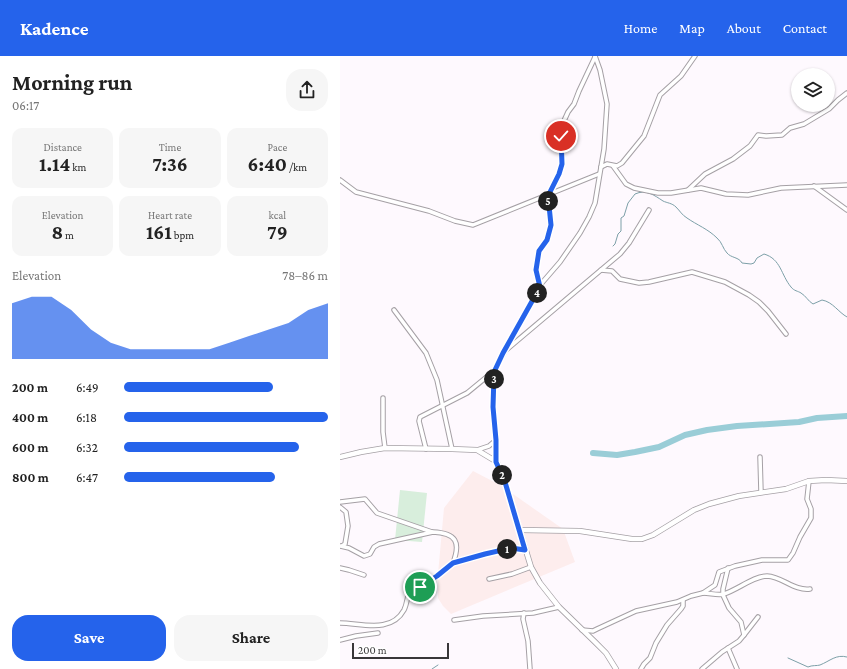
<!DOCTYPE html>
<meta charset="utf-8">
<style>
body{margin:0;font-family:"Crimson Pro",serif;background:#f6f6f6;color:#222;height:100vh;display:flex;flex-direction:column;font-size:15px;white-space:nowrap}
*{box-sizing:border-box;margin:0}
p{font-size:13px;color:#767676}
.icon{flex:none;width:22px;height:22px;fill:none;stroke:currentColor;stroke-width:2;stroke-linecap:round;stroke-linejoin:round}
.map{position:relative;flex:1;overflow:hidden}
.sheet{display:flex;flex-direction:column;background:#fff;width:340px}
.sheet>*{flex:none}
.controls{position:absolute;left:451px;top:12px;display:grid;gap:8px}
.controls a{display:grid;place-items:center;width:44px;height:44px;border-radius:50%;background:#fff;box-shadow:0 1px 3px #0004;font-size:20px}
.scale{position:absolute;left:12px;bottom:10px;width:97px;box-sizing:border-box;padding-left:4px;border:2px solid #393739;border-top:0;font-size:11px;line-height:14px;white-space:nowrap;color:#393739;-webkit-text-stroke:3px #fff;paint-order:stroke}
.pin{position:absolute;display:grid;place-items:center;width:34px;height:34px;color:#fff;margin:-17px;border:2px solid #fff;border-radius:50%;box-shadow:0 1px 4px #0007}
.km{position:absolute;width:20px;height:20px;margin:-10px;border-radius:50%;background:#222;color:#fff;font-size:11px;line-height:20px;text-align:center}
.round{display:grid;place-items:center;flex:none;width:42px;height:42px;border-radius:16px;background:#f6f6f6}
.summary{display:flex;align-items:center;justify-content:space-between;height:68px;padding:0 12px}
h1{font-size:22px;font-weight:700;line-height:30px}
.stats{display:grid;grid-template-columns:repeat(3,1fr);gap:6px;height:68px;padding:4px 12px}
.stats div{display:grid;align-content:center;border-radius:10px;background:#f6f6f6;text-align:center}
.stats b{font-size:20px;font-weight:700}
.stats small{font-size:11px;font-weight:400}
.stats p{font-size:11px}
.chart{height:112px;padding:8px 12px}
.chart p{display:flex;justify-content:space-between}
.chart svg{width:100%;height:72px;margin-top:4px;fill:#2563eb;opacity:.7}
.cta{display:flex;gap:8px;margin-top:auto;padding:8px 12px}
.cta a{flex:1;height:46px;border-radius:16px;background:#2563eb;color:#fff;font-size:16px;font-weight:700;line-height:46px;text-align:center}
.cta a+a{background:#f6f6f6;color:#222}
ul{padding:0 12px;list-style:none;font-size:13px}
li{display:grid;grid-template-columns:64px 48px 1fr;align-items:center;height:30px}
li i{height:10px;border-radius:5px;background:#2563eb}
header{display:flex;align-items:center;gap:24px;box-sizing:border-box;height:56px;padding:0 20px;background:#2563eb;color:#fff}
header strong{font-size:19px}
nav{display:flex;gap:22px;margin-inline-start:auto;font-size:14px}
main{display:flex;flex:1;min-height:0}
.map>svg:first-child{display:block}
.education{fill:#fdeded}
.green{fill:#d8eedc}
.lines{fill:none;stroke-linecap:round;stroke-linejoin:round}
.stream{stroke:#7da0a8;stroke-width:1}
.river{stroke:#9acdd7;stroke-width:6}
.street-casing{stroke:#a5a0a5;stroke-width:5.5}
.secondary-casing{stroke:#a5a0a5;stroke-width:6}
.street{stroke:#fff;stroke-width:3.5}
.secondary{stroke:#fff;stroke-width:4.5}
.route-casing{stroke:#fff;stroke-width:8}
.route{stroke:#2563eb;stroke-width:5}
</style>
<header>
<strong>Kadence</strong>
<nav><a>Home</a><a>Map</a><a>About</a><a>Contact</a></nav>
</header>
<main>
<section class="sheet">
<div class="summary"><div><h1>Morning run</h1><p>06:17</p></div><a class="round"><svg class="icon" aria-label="share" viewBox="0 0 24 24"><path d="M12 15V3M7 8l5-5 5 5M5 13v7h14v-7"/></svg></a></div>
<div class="stats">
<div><p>Distance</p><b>1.14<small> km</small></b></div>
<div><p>Time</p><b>7:36</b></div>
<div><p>Pace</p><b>6:40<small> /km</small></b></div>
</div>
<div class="stats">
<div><p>Elevation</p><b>8<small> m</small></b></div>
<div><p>Heart rate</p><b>161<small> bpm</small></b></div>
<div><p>kcal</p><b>79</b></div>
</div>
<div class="chart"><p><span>Elevation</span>78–86 m</p>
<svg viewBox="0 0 160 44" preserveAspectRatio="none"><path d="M0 44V10L10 6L20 6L30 14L40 26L50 34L60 38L70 38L80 38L90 38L100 38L110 34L120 30L130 26L140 22L150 14L160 10V44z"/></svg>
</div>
<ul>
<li><b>200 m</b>6:49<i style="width:73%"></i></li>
<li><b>400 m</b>6:18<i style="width:100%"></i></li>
<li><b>600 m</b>6:32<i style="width:86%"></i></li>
<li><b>800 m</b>6:47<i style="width:74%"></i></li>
</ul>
<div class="cta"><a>Save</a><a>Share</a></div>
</section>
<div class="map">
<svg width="507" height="613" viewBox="0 0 507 613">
<rect width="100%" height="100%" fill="#fef9fe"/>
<path class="education" d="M133 415 160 429 223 473 235 506 111 558 103 550 98 542V518L104 452Z"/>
<path class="green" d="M60 434 87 437 82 486 55 484Z"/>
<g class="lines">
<g class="stream">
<path d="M273 190 275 188 278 178 281 175V162L284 160 288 147 295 138C306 133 314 139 323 145 327 147 332 147 336 151 340 155 342 159 347 162 357 169 368 173 377 182 382 186 383 193 387 197 391 202 399 201 402 207L411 208 414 207 417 202 424 198C441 203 441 219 451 231 454 235 458 235 461 237 466 240 468 245 473 248L482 244C493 246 498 256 507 261"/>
<path d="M448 602 468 611C472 609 477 610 480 609 490 605 496 598 507 601"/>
<path d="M92 613 98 609"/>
</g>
<path class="river" d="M253 397 277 399 295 396 319 391 345 379 367 374 397 370 459 366 477 362 507 360"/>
<g class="street-casing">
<g id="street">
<path d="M273 110 286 128 294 132 318 137H331L361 132 386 138 408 139 441 132 507 129"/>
<path d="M261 111 267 108 277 110 282 107 304 80 320 39 341 20 355 0"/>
<path d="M0 124 16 136 89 155 115 165 133 169 259 118"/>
<path d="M474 130 507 154"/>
<path d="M348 134 365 118 393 103 410 90 418 79 426 80 442 79 450 72 464 68 489 53 498 44 507 37"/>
<path d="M261 214 272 215 280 223 299 227 309 226 352 216 385 226 409 239 419 246 428 255 446 278"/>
<path d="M200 231 196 214 199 195 207 183 211 169 208 140 219 118 222 108 221 80 223 67 228 56 234 48 239 35 255 1"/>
<path d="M54 254 86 297 97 324 112 393"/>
<path d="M165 295 280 198 289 187 309 154"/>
<path d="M43 342V376L45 392"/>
<path d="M86 393 79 365 80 361 127 337 155 314"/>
<path d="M137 394 149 390 156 384"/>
<path d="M420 401 421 436"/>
<path d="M157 406 156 384 153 351 155 314 201 228 220 206 240 177 249 161 255 147 264 93 267 48 260 14 255 0"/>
<path d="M0 446 25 443 37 457 92 476"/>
<path d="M0 451 6 456 8 470 5 488 2 490"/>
<path d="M0 490 9 492 24 500 30 498 34 491 39 488 93 476C116 477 121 486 113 507"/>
<path d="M0 512 9 514 24 519"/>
<path d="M149 523 172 518 191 511"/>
<path d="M363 537C370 537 378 540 384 538 397 534 414 520 427 520 443 521 454 535 470 533"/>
<path d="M184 557 183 563 188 585 190 613"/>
<path d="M114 564 143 560 193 557 219 551"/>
<path d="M0 567C21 567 51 578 64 554 67 548 67 542 69 536L97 520 113 507 145 498 171 493 185 494"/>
<path d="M242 574 253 575 257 573 296 555 337 546 351 540 363 537 375 529 379 516 395 510 422 504H448L453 497 460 481 471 462V453L467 443 469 425"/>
<path d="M404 579 418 561"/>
<path d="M0 584 16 580 38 577"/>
<path d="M388 592 397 613"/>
<path d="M301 613 304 608 310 602 316 587 327 569 341 553 343 550V544"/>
<path d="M362 613 382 596 399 585 404 579 401 566 389 552 383 539V533L388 512"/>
</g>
</g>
<g class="secondary-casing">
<g id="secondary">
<path d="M0 401 21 396 45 392 112 393 137 394 157 406 165 426 191 511 200 527 219 551 255 586 266 597 276 613"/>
<path d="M180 474 240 475 292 483H302L313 479 354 454 369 448 399 440 446 433 469 425 486 424 507 425"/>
</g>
</g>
<use href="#street" class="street"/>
<use href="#secondary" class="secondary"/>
</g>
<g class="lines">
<g class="route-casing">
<path id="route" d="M80 531 97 520 113 507 145 498 171 492 185 494 165 426 156 406V384L153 351 154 319 155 314 163 297 200 231 196 214 199 195 207 184 211 169 208 140 219 118 222 108 221 80"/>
</g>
<use href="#route" class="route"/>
</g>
</svg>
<div class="controls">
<a><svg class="icon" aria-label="layers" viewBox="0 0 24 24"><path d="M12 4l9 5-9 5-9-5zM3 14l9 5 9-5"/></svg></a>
</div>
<div class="scale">200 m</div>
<div class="pin" style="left:80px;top:531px;background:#1e9e55"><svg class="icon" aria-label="arrive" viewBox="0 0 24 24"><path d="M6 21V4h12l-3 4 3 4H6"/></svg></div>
<div class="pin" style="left:221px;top:80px;background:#d93025"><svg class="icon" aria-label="check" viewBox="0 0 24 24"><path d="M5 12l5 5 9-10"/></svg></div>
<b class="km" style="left:167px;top:493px">1</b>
<b class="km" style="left:162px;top:419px">2</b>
<b class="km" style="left:154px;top:323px">3</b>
<b class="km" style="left:197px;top:237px">4</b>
<b class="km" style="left:208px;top:145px">5</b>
</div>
</main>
